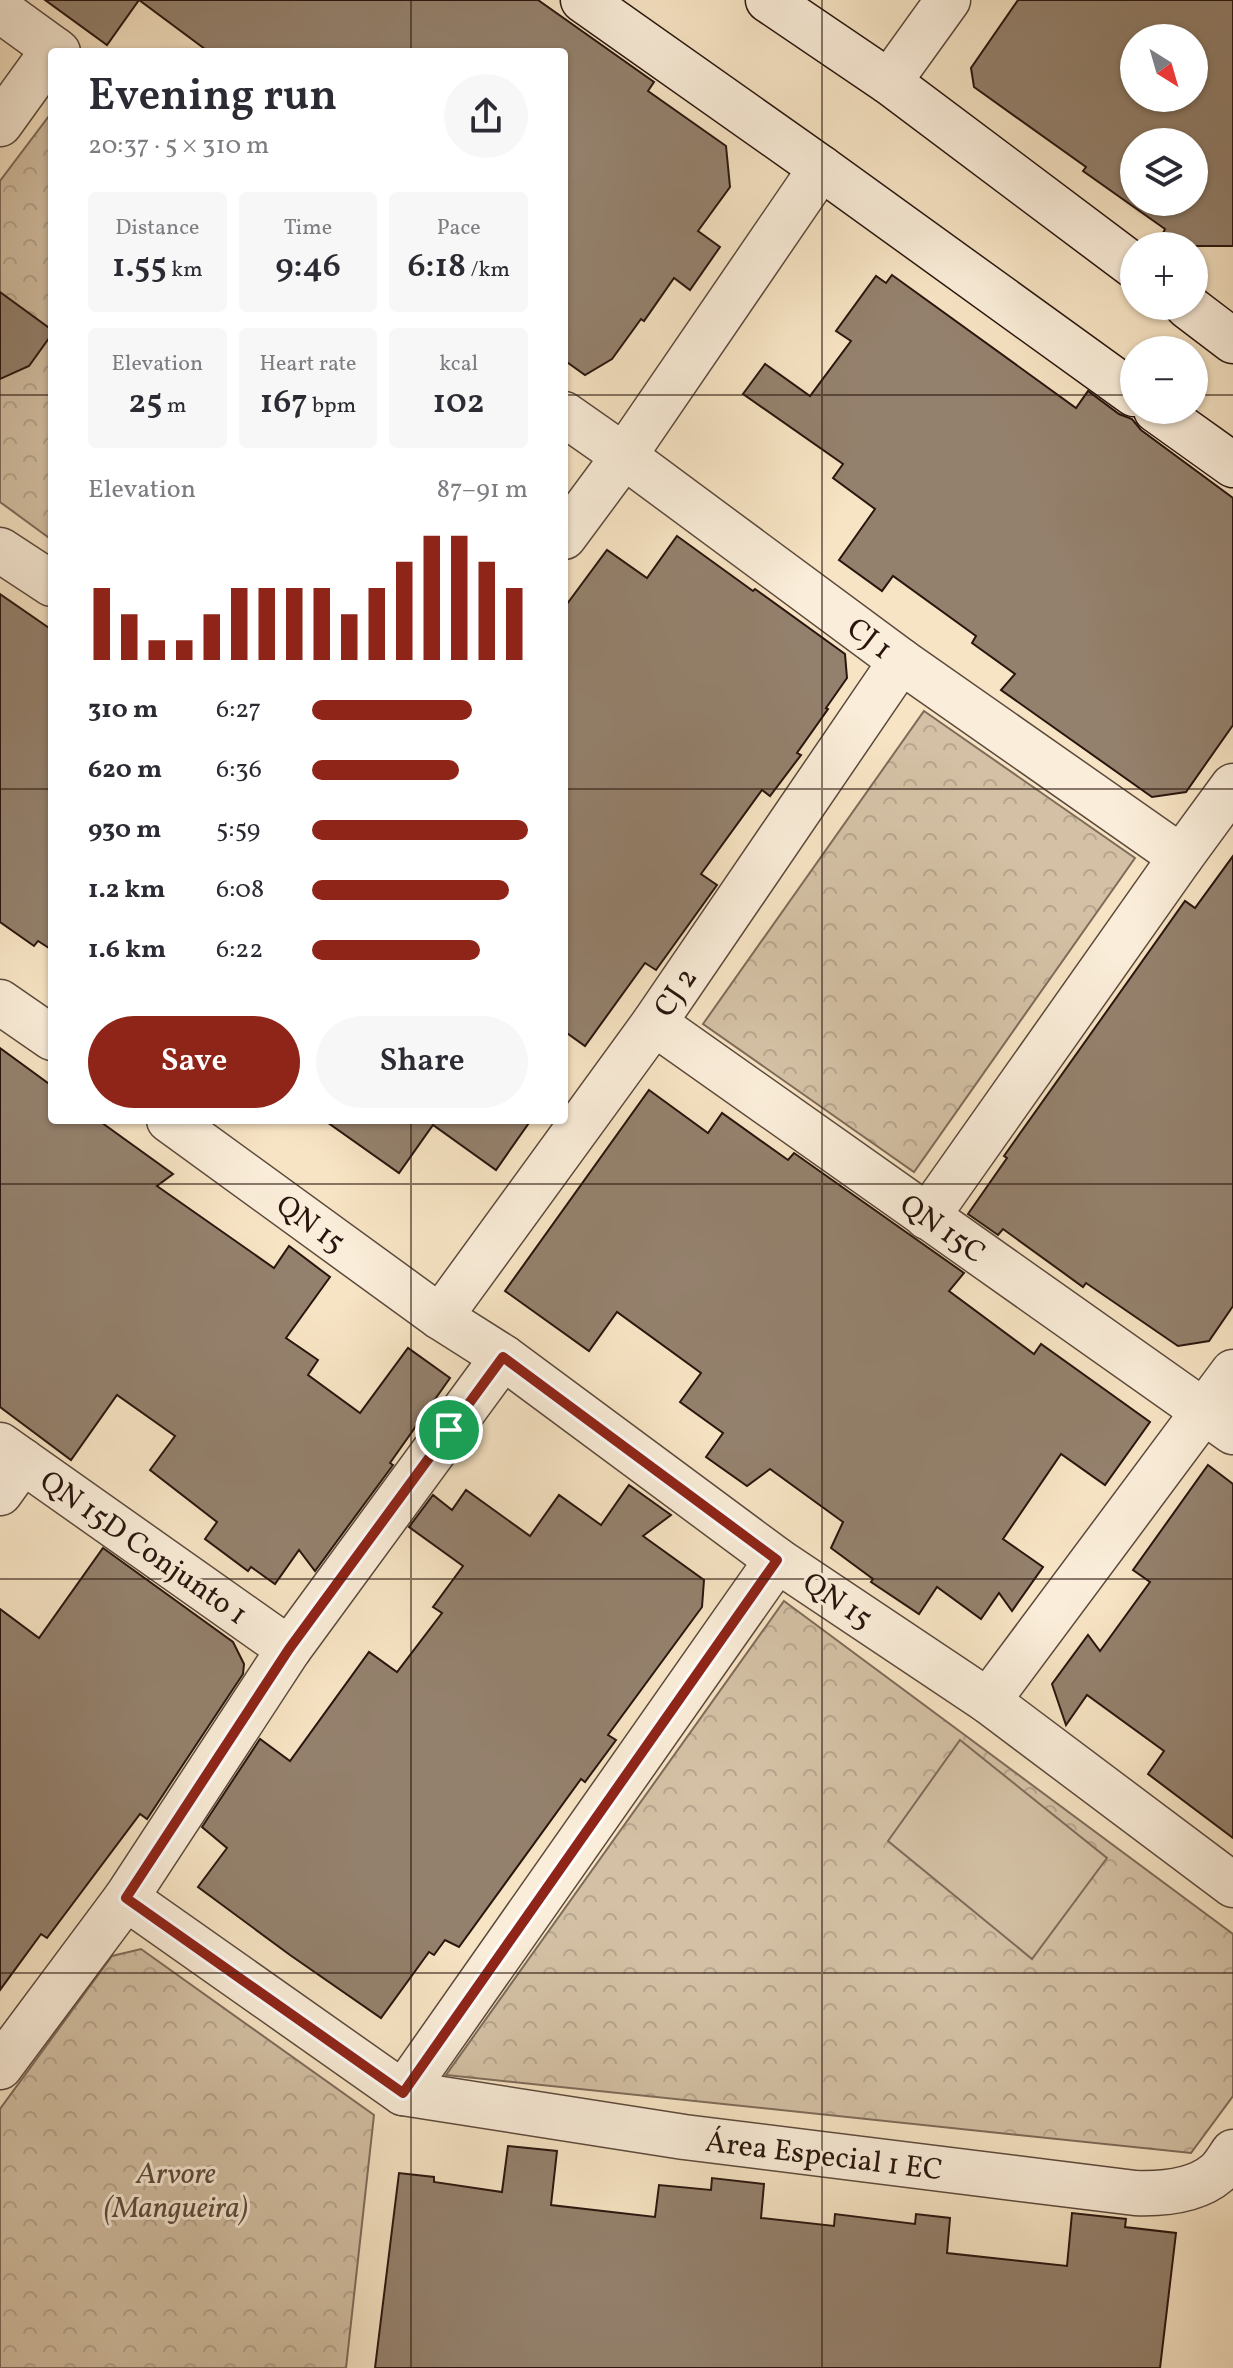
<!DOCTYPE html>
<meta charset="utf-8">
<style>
body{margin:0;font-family:Vollkorn,serif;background:#f7f7f7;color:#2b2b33;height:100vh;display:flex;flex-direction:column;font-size:30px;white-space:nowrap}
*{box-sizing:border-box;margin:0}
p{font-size:26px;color:#7c7c81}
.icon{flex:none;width:44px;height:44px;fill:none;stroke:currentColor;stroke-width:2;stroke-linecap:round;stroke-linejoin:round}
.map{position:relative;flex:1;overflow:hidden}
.side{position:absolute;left:48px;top:48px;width:520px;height:1076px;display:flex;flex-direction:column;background:#fff;border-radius:8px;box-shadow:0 2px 6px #0004}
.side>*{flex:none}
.needle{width:52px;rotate:143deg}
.fabs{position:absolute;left:1120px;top:24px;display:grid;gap:16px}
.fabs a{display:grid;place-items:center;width:88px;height:88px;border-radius:50%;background:#fff;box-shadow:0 2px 6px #0004;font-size:40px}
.pin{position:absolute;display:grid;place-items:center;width:68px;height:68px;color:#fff;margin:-34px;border:4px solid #fff;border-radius:50%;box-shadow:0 2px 8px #0007}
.round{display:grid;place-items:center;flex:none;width:84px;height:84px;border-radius:42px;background:#f7f7f7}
.head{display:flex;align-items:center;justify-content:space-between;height:136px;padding:0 40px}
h1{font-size:44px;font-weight:600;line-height:60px}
.stats{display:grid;grid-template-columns:repeat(3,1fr);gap:12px;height:136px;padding:8px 40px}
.stats div{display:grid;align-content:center;border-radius:8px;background:#f7f7f7;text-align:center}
.stats b{font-size:34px;font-weight:600}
.stats small{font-size:22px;font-weight:400}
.stats p{font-size:22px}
.chart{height:224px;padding:16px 40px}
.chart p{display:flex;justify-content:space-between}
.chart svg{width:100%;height:144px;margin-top:8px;stroke:#8f2418;stroke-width:6}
.button{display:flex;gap:16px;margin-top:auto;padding:16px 40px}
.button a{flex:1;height:92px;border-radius:48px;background:#8f2418;color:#fff;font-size:32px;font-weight:600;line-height:92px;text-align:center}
.button a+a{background:#f7f7f7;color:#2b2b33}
ul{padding:0 40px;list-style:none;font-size:26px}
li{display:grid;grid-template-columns:128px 96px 1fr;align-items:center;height:60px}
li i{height:20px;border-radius:10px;background:#8f2418}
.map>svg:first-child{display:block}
.park{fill:url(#park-crowns);stroke:#7e6b5a;stroke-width:2}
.pitch{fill:#d4c1a5;stroke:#7e6b5a;stroke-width:2}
.building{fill:#94816d;stroke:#29150e;stroke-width:2;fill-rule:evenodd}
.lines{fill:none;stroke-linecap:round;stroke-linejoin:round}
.street-casing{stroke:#5c493c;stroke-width:47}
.secondary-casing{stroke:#29150e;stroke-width:47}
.street{stroke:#faedd9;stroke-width:44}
.secondary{stroke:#faedd9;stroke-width:44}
.route-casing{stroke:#fff;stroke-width:16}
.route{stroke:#8f2418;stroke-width:10}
.grid{fill:none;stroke:#29150e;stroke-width:2;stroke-opacity:0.55}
.labels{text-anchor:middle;stroke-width:6;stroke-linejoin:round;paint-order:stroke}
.street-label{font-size:30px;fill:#29150e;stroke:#faedd9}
.park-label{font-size:30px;font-style:italic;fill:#5c493b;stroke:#faedd9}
</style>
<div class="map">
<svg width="1233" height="2368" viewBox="0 0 1233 2368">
<defs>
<pattern id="park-crowns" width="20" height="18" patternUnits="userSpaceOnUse" patternTransform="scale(2)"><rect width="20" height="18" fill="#d4c1a5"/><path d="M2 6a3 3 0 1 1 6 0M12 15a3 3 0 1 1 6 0" fill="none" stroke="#b6a58d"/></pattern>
</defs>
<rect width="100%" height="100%" fill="#f7e4c4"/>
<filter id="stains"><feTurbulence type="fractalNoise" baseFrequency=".0025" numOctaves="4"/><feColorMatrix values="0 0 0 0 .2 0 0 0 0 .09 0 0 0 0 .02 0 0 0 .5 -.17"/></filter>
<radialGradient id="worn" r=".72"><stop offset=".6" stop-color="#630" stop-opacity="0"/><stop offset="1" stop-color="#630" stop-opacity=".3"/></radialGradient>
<g class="park">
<path d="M52 112V540L0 502V181Z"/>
<path d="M924 711 1135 858 914 1172 703 1024Z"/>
<path d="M784 1601 1233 1934V2096L1191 2153 446 2075Z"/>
<path d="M141 1949 374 2115 346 2368H0V2109L112 1956Z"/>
</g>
<path class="pitch" d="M960 1740 1107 1858 1032 1959 888 1841Z"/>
<g class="building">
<path d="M45 0H538L654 82 648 91 726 146 730 187 698 231 720 247 690 290 674 278 644 321 641 319 612 359 585 375 564 360V52H209L139 0 107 45Z"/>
<path d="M1018 0H1233V246H1157L1165 229 1083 171 1086 167 974 87 971 68ZM1134 38H1194V98H1134ZM1134 142H1194V202H1134Z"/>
<path d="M892 275 1076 408 1088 391 1119 414 1132 419 1141 430 1233 498V725L1186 792 1152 797 1001 690 1015 674 972 643 976 636 893 576 882 591 839 560 875 509 833 478 843 464 743 394 765 364 810 396 851 341 836 331 876 276 886 283Z"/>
<path d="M0 292 52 330V334L29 366 0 379Z"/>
<path d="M677 536 753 591 755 589 845 654 847 678 826 708 828 709 797 753 801 755 770 796 762 790 701 874 717 885 656 970 645 963 585 1046 564 1031V608L607 550 647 578Z"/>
<path d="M0 594 52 630V950L38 941 34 946 0 922Z"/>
<path d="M1233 856V1306L1209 1341 1178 1346 1086 1283 1083 1287 1003 1229 998 1235 968 1214 1007 1158 1004 1156 1185 901 1195 908Z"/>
<path d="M0 1048 52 1086V1120H98L173 1174 157 1186 274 1268 289 1246 330 1277 286 1338 318 1360 308 1375 360 1413 408 1348 450 1378 390 1463 393 1465 315 1571 299 1550 275 1584 251 1567 248 1571 205 1539 217 1522 150 1470 175 1436 117 1395 71 1460 0 1407Z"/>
<path d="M649 1090 708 1133 722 1113 788 1160 794 1153 964 1273 949 1291 1034 1354 1041 1344 1150 1422 1105 1485 1061 1454 1003 1539 1043 1567 1012 1611 999 1593 981 1619 937 1587 919 1614 871 1582 873 1579 831 1548 843 1522 770 1469 747 1486 706 1457 723 1433 680 1402 701 1373 617 1312 589 1351 505 1291Z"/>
<path d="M324 1120H531L496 1170 433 1125 399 1173Z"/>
<path d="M1208 1465 1233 1484V1838L1148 1774 1164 1751 1087 1695 1066 1725 1052 1684 1088 1635 1100 1651 1150 1582 1133 1570Z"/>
<path d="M629 1485 671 1515 643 1536 704 1580 702 1607 608 1735 616 1740 585 1782 581 1779 459 1947 445 1940 434 1955 429 1952 381 2018 290 1955 198 1887 227 1848 202 1827 260 1739 290 1761 369 1652 397 1672 442 1613 433 1607 463 1566 409 1527 433 1495 452 1510 466 1490 530 1536 559 1495 601 1525Z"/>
<path d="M103 1548 233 1642 244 1664 243 1674 147 1819 140 1814 47 1938 41 1934 0 1990V1609L39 1638Z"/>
<path d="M508 2146 557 2151 551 2205 655 2217 659 2185 711 2190 712 2178 764 2184 761 2218 834 2226 835 2214 915 2224 916 2214 950 2218 947 2253 1067 2266 1072 2213 1126 2219 1125 2227 1176 2233 1160 2368H375L399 2173 434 2177V2182L502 2192Z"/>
</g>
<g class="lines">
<g class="street-casing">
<g id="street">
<path d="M0 10 58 52"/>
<path d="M889 82 948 0"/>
<path d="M0 124 54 49"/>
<path d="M564 414 624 456 901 661 1181 857"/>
<path d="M564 537 624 456 821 168"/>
<path d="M0 550 52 584"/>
<path d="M0 1002 52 1038"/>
<path d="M654 1023 1233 1432"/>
<path d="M169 1120 440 1317 503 1357 777 1560 988 1701 1233 1885"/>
<path d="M927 1217 1181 857 1233 786"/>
<path d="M440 1317 654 1023 901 661"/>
<path d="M0 1445 289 1649"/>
<path d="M0 1493 23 1461"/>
<path d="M988 1701 1233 1372"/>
<path d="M126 1898 403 2093 684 2137 1135 2193C1162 2194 1196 2191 1217 2173 1223 2168 1228 2159 1233 2152"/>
<path d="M0 2067 126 1898 289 1649 503 1357"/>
<path d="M403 2093 777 1560"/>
</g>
</g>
<g class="secondary-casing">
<g id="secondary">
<path d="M583 0 821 168 1134 394"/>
<path d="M768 0 889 82 1134 266"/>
<path d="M1187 306 1233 341"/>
<path d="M1156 410 1233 465"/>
</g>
</g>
<use href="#street" class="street"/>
<use href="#secondary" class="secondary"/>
</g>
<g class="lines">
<g class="route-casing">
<path id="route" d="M503 1357 777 1560 403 2093 126 1898 289 1649Z"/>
</g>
<use href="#route" class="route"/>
</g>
<path class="grid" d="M411 0V52M822 0V2368M0 395H52M564 395H1134M1194 395H1233M0 789H52M564 789H1233M411 1120V2368M0 1184H1233M0 1579H1233M0 1973H1233"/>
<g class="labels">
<g class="street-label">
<text transform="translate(870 638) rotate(37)" y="10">CJ 1</text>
<text transform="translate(675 992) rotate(-56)" y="10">CJ 2</text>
<text transform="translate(311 1223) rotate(36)" y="10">QN 15</text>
<text transform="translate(943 1228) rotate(35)" y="10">QN 15C</text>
<text transform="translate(144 1547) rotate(35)" y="10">QN 15D Conjunto 1</text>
<text transform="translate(838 1600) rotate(34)" y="10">QN 15</text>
<text transform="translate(824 2155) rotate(7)" y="10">Área Especial 1 EC</text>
</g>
<g class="park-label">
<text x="176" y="2183">Arvore<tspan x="176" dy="34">(Mangueira)</tspan></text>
</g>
</g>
<rect width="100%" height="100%" filter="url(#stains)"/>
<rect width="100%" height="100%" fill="url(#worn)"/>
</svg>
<div class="fabs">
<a><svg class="needle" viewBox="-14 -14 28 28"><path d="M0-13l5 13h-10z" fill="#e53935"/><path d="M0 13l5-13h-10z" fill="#7c7c81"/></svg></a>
<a><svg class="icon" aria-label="layers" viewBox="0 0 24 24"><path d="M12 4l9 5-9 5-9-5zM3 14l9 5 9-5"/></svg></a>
<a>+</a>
<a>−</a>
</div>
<div class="pin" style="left:449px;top:1430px;background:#1e9e55"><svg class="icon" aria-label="arrive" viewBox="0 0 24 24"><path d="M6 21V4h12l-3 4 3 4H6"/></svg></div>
<section class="side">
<div class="head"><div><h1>Evening run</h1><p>20:37 · 5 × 310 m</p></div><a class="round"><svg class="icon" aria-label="share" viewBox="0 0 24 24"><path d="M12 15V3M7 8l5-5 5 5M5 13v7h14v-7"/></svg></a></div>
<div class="stats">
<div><p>Distance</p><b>1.55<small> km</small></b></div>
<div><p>Time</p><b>9:46</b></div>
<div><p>Pace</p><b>6:18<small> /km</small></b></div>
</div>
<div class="stats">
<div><p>Elevation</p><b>25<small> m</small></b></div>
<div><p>Heart rate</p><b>167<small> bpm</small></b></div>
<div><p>kcal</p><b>102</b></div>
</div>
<div class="chart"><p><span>Elevation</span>87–91 m</p>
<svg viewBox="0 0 160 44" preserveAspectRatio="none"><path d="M5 44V22M15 44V30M25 44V38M35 44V38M45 44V30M55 44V22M65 44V22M75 44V22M85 44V22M95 44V30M105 44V22M115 44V14M125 44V6M135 44V6M145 44V14M155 44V22"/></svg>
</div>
<ul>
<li><b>310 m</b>6:27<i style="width:74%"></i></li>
<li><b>620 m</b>6:36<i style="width:68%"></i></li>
<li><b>930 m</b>5:59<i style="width:100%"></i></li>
<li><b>1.2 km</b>6:08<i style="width:91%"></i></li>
<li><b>1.6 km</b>6:22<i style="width:78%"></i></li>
</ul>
<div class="button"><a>Save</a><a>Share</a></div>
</section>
</div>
